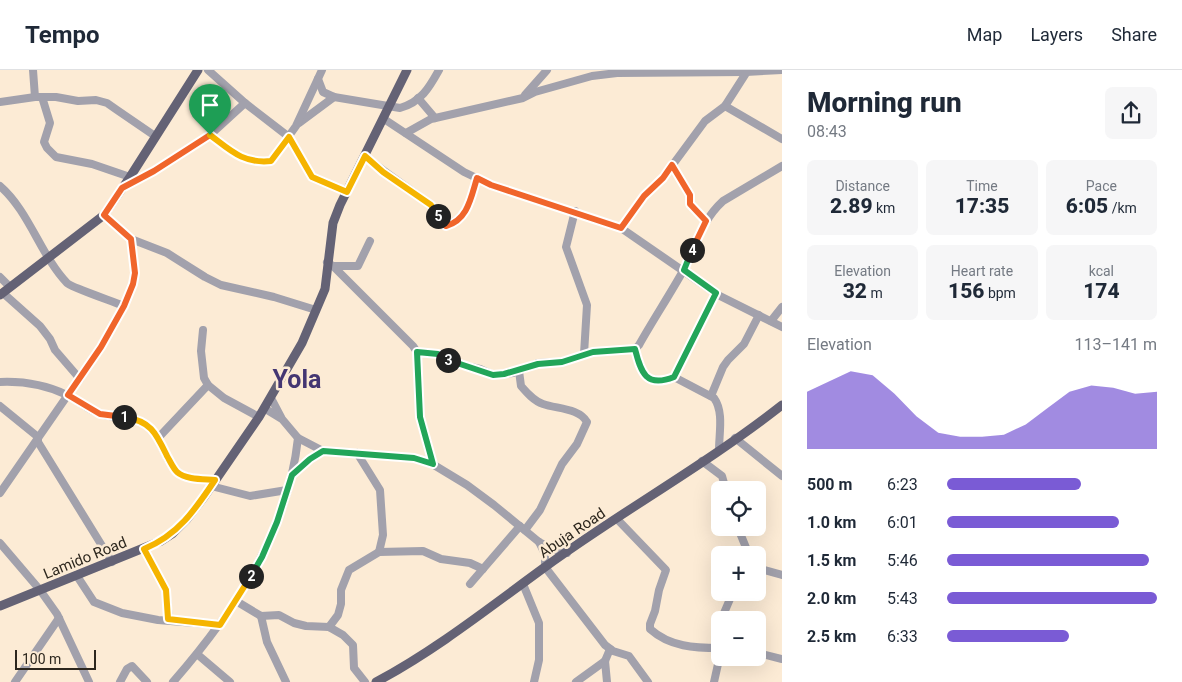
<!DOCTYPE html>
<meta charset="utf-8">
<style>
body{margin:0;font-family:Roboto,sans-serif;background:#f6f6f7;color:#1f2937;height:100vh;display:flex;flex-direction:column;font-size:19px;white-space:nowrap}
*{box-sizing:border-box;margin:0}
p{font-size:16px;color:#747a83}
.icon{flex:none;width:28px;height:28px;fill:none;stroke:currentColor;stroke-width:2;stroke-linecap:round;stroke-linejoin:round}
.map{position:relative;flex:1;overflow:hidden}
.side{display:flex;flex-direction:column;background:#fff;width:400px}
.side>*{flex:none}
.tools{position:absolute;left:711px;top:411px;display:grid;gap:10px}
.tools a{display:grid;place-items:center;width:55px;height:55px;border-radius:8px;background:#fff;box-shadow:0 5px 20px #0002;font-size:25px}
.scale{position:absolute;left:15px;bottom:12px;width:81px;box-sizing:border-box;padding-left:5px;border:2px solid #2d271e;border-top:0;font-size:14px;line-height:18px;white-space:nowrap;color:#2d271e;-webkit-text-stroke:4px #fcebd5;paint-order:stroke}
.pin{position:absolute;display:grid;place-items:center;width:42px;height:42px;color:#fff;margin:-51px -21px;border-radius:50% 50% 50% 0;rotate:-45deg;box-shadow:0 0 5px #0007}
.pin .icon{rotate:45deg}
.km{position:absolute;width:25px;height:25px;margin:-12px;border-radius:50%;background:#222;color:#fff;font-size:14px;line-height:25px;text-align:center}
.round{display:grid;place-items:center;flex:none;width:52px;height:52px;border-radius:8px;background:#f6f6f7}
.overview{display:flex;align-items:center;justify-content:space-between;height:85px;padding:0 25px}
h1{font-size:28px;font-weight:800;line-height:38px}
.figures{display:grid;grid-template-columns:repeat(3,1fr);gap:8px;height:85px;padding:5px 25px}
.figures div{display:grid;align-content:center;border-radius:8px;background:#f6f6f7;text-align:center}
.figures b{font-size:21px;font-weight:800}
.figures small{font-size:14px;font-weight:400}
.figures p{font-size:14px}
.chart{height:140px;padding:10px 25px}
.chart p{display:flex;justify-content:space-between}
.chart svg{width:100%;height:90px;margin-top:5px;fill:#7a5bd5;opacity:.7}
ul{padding:0 25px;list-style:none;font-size:16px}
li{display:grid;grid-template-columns:80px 60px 1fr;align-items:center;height:38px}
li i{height:12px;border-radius:6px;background:#7a5bd5}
header{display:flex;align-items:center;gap:30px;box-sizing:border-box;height:70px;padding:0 25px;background:#fff;border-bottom:1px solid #e0e1e3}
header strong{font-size:24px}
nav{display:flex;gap:28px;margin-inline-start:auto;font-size:18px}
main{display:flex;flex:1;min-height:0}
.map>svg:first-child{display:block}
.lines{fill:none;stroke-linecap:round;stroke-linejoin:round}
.minor{stroke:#a2a1ac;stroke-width:8}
.major{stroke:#646275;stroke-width:9}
.split-1-casing{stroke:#fff;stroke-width:10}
.split-2-casing{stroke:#fff;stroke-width:10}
.split-3-casing{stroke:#fff;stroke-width:10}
.split-4-casing{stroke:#fff;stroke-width:10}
.split-5-casing{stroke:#fff;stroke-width:10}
.split-6-casing{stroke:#fff;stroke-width:10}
.split-1{stroke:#f0652b;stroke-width:6}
.split-2{stroke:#f5b400;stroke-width:6}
.split-3{stroke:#22a559;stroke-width:6}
.split-4{stroke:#22a559;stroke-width:6}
.split-5{stroke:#f0652b;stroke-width:6}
.split-6{stroke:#f5b400;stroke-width:6}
.labels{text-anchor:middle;stroke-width:5;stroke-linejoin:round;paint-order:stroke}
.street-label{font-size:15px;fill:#2d271e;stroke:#fcebd5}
.town-label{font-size:25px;font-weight:bold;fill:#443672;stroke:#fcebd5}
</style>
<header>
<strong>Tempo</strong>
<nav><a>Map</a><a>Layers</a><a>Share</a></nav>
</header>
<main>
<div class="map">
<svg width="782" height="612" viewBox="0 0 782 612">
<rect width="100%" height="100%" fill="#fcebd5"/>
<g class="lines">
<g class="minor">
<path d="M33 0 35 27"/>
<path d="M208 0 245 33 289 67 312 107 347 122"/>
<path d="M318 9 323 22 334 27 400 38C421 32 429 18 439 0"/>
<path d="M525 25 547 0"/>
<path d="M42 27 50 53 44 72 47 78 56 87 92 94 130 107"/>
<path d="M418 28 435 48"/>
<path d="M0 32 35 27H56L78 31 96 30 107 33 117 40 155 66"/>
<path d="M725 36 782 69"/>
<path d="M384 49 464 102 491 115 621 158 718 225 782 257"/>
<path d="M299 53 334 27"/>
<path d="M406 63 431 49 523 28 535 22 592 6 617 3 746 2 782 0"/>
<path d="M210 65C230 80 243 94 271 91L296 56 322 0"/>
<path d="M365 86C385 103 408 117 429 134 436 139 438 150 445 155 468 150 471 127 477 108"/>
<path d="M672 95 690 125V134L706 151"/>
<path d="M0 116C29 141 41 186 67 213 70 217 115 232 124 236"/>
<path d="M122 118 154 101 210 65 245 33"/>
<path d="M575 141 566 177 587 235 584 284"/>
<path d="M104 145 131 169 167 183 205 207 221 215 274 227 316 240"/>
<path d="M621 158 644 126 663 108 705 51 725 36 748 0"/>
<path d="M327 192 333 196 413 276 417 282 420 347 433 394"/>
<path d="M333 196H358L370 171"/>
<path d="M0 207 10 217"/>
<path d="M3 223 40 256 50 269 55 280 80 309"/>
<path d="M716 223 674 307 714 328C724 342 719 363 719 380"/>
<path d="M771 251 782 237"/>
<path d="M203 260 201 281 204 308 208 315 224 328 259 347"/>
<path d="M635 279C641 303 646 317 674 307"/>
<path d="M417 282 438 284 457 294 480 299 493 305 513 303 538 293 562 292 593 282 635 279 639 275C653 250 669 226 683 201 697 176 700 152 723 131L782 96"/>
<path d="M519 301 521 316C527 323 534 331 543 334 557 339 579 338 587 352L577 374 562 394 540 440 525 460"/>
<path d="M0 312C23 311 46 315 67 325 78 330 88 340 100 344 115 349 133 345 147 355 164 368 164 398 185 406 194 409 205 409 215 411"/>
<path d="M711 326 723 297 728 290 744 274 759 245"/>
<path d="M271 328 281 347"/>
<path d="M0 336 38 367V372L112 492"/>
<path d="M159 367 208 315"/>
<path d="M298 368 323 381 414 388 429 392 467 415 494 435 539 472 555 480 567 483"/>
<path d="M735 368 782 406"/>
<path d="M702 391 722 406 726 420"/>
<path d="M292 405 310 389 323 381"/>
<path d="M211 416 250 426 287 420"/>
<path d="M0 423 101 277 124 236 133 214 135 203 131 169"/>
<path d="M617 449 666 500 659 520 655 541 650 554V559C670 577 695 578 720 578"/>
<path d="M738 458 749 485"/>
<path d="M539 472 545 484V497L605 575 613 581 629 586 648 612"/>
<path d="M0 473 40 520 57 544 89 612"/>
<path d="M144 479 166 520 169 549"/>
<path d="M379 482 423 481 441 489 470 493 483 499"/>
<path d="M758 496 761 499 782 505"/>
<path d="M77 506 94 532 122 543 158 550 220 555"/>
<path d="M470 514 520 456"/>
<path d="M523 514 539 553V590L534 612"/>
<path d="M236 531 261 546 279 545 294 553 306 556 329 557 343 565 353 575 354 598 365 612"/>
<path d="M261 546 267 572 286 612"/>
<path d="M721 550 733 522"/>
<path d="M329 557 338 545 341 534V520L349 500 379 482 383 465 380 420 357 383"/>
<path d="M758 583 782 589"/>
<path d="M197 584 230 612"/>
<path d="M15 612 59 548"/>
<path d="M120 612 127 599 132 596 147 612"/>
<path d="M173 612C234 542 288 462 298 368L282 349 264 338"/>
<path d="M576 612 605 591"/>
<path d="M607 612 605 591 610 579"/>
<path d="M714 612 720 585 717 578 720 553"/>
</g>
<g class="major">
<path d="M0 225 104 145 130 107 198 0"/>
<path d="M0 536 161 471 172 464 187 449 204 427 259 347 302 273 325 219 333 153 340 135 407 0"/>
<path d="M376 612C436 580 490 537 545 497 622 441 707 394 782 335"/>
</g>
</g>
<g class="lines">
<g class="split-1-casing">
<path id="split-1" d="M124 347 100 344 68 325 101 277 124 236 133 214 135 203 131 169 104 145 122 118 154 101 210 65"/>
</g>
<g class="split-2-casing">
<path id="split-2" d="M124 347C151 351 156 363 167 386 170 391 173 398 177 402 186 410 204 409 215 410 195 440 178 465 144 479L166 520 168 549 220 555 251 506"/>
</g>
<g class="split-3-casing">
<path id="split-3" d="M251 506 262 487 277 452 292 405 310 389 323 381 414 388 433 394 420 347 417 282 438 284 448 290"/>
</g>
<g class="split-4-casing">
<path id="split-4" d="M448 290 493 305 504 304 538 294 562 292 593 282 635 279C641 303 646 318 674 307L716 223 684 200 692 180"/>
</g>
<g class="split-5-casing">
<path id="split-5" d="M438 146 442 153 446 156C468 150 471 127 477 108L491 115 621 158 644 126 663 108 672 95 690 125V134L706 151 692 180"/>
</g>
<g class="split-6-casing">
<path id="split-6" d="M210 65C230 80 243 94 271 91L289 67 312 107 347 122 365 86 383 102 431 135 438 146"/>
</g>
<use href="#split-1" class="split-1"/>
<use href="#split-2" class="split-2"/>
<use href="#split-3" class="split-3"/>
<use href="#split-4" class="split-4"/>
<use href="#split-5" class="split-5"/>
<use href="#split-6" class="split-6"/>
</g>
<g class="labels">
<g class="street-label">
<text transform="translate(572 463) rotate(-34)" y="5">Abuja Road</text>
<text transform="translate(85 488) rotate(-22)" y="5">Lamido Road</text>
</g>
<g class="town-label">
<text x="297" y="318">Yola</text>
</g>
</g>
</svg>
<div class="tools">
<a><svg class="icon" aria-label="locate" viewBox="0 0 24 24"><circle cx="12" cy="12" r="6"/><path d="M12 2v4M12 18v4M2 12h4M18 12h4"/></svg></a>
<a>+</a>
<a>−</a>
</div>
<div class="scale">100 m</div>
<div class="pin" style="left:210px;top:65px;background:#1e9e55"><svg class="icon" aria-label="arrive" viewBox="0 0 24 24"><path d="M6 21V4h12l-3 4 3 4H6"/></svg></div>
<b class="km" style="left:124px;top:347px">1</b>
<b class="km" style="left:251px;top:506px">2</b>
<b class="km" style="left:448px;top:290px">3</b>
<b class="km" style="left:692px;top:180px">4</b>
<b class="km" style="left:438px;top:146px">5</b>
</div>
<section class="side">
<div class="overview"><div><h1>Morning run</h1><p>08:43</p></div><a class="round"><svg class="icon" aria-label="share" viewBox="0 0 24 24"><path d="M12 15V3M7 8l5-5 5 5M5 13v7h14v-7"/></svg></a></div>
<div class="figures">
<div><p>Distance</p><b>2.89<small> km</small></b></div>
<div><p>Time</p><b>17:35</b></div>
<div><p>Pace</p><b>6:05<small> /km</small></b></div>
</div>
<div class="figures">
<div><p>Elevation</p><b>32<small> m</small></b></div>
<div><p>Heart rate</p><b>156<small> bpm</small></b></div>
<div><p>kcal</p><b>174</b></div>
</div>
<div class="chart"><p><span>Elevation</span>113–141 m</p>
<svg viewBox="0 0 160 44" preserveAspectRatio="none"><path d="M0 44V16L10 11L20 6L30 8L40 17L50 28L60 36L70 38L80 38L90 37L100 32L110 24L120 16L130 13L140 14L150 17L160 16V44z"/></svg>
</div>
<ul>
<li><b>500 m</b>6:23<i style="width:64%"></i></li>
<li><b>1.0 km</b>6:01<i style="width:82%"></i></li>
<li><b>1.5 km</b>5:46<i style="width:96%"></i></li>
<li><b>2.0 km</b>5:43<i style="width:100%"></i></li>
<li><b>2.5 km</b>6:33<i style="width:58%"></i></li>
</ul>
</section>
</main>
